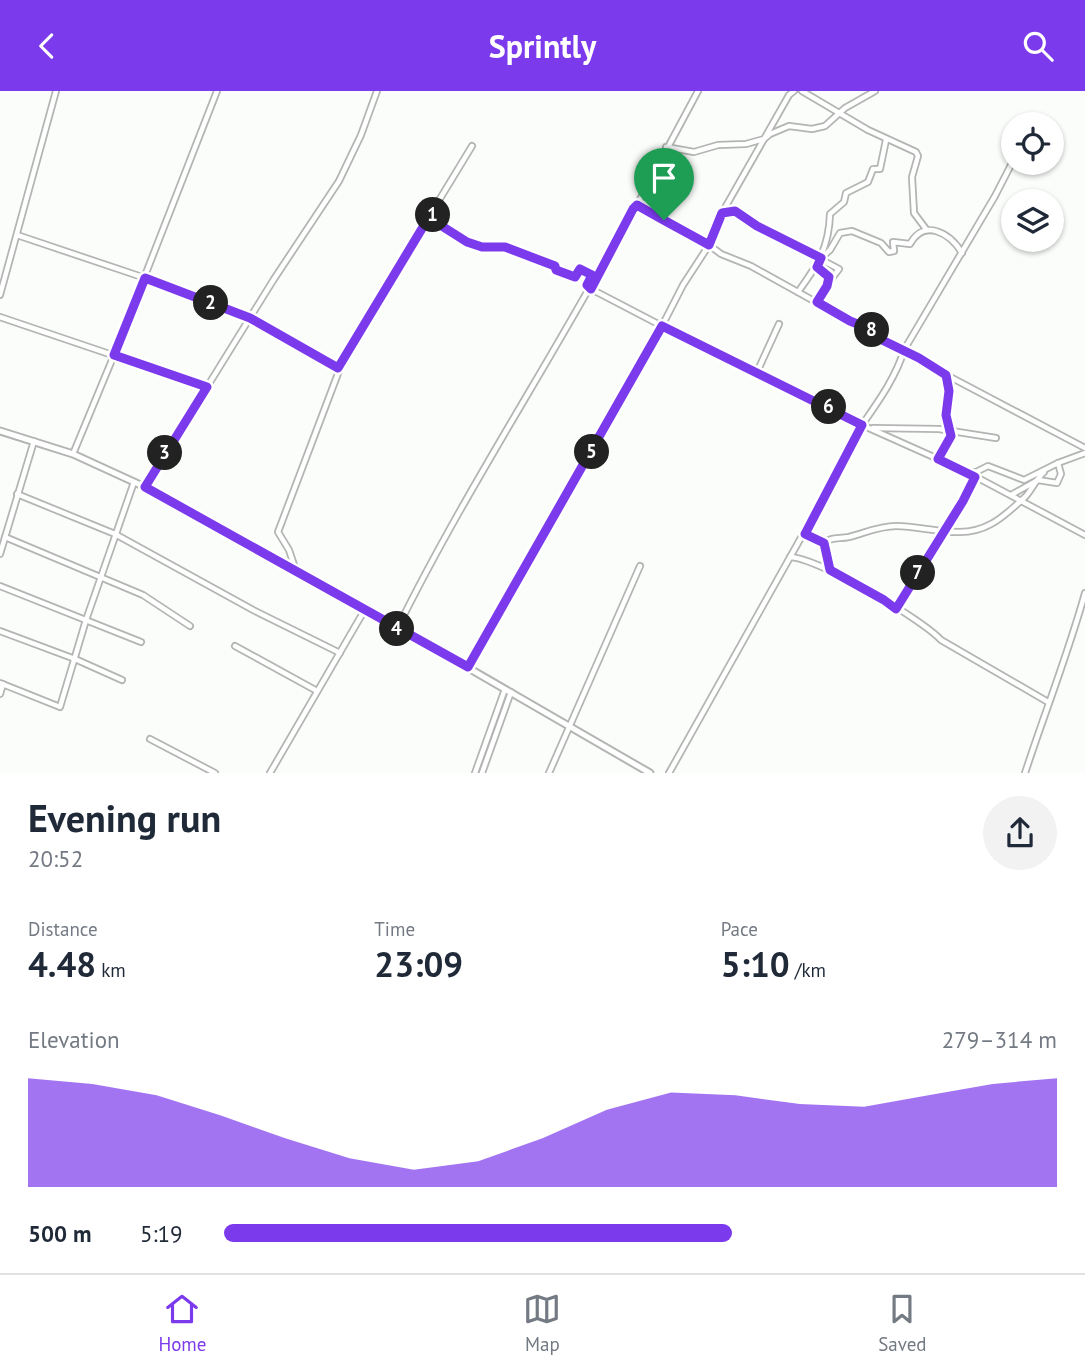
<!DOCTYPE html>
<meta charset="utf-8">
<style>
body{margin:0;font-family:"PT Sans",sans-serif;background:#f2f2f3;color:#1f2937;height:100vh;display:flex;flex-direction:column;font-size:26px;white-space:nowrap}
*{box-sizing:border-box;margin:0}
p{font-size:23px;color:#747a83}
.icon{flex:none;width:38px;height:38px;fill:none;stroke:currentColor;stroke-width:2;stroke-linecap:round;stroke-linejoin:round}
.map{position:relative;height:682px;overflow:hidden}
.side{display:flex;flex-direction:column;background:#fff;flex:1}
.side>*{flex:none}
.fabs{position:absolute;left:1001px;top:21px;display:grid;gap:14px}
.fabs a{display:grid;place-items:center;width:63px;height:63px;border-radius:50%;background:#fff;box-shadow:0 2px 5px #0004;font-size:35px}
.pin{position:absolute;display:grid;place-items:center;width:60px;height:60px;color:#fff;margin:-72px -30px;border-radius:50% 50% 50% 0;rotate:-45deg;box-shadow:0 0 7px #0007}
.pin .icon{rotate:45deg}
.km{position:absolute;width:35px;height:35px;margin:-18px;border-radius:50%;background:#222;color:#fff;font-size:19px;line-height:35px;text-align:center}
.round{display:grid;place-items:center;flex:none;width:74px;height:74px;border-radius:37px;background:#f2f2f3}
.head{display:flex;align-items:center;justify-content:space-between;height:119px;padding:0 28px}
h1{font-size:38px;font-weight:800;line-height:52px}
.stats{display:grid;grid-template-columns:repeat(3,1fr);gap:10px;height:119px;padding:7px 28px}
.stats div{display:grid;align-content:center}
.stats b{font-size:35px;font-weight:800}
.stats small{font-size:19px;font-weight:400}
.stats p{font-size:19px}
.chart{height:196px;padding:14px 28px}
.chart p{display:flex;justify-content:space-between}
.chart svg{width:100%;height:126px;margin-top:7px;fill:#7c3aed;opacity:.7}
ul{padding:0 28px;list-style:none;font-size:23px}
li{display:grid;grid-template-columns:112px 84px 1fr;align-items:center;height:52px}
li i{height:18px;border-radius:9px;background:#7c3aed}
header{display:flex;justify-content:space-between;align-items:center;height:91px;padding:0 28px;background:#7c3aed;color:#fff;font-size:32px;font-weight:800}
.tabs{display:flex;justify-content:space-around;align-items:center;height:98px;border-top:2px solid #e0e1e3;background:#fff;font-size:19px;color:#747a83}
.tabs a{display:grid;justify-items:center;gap:4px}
.tabs .on{color:#7c3aed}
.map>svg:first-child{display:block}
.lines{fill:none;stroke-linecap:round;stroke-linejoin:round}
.minor-casing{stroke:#b2b5b2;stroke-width:8}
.tertiary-casing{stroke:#b2b5b2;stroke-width:9}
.minor{stroke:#fff;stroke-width:4.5}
.tertiary{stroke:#fff;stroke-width:5}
.route-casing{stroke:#fff;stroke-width:14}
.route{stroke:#7c3aed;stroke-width:9}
</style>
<header><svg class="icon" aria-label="back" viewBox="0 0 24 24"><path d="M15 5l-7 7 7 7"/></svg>Sprintly<svg class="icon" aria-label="search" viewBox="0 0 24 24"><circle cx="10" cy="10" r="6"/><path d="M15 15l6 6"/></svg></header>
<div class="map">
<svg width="1085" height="682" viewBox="0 0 1085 682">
<rect width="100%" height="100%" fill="#fafdf9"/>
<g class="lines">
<g class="minor-casing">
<g id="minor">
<path d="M802 0 868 39 916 61 918 65 912 86 914 122 926 138"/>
<path d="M666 56 694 61 718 54 746 53 764 48 770 43 789 35 812 38 825 35 845 17 875 0"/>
<path d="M1013 70 995 105 904 259C896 286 878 311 862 334L965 380 1085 444"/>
<path d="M637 114 698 0"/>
<path d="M432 121C436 136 464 154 480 155 489 156 499 154 508 156 524 160 541 168 555 175L556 179 575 186 580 178 592 184 587 194 591 198 662 235 683 194 709 154 722 122 789 4 794 0"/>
<path d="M723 122 735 120 757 135 839 178 832 187 829 186 827 195 817 211"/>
<path d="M17 144 145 187 250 227 338 277"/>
<path d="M821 167 830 159 840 142 852 140 881 152 889 161 894 160 893 151 910 153C924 127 950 142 962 162"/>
<path d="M817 176 829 186"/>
<path d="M798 201C817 175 829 157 830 123L844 111 846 102 868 91 873 78H880L886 49"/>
<path d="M0 204 56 0"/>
<path d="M0 226 207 296"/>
<path d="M757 281 779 233"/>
<path d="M873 337 939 338 996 347"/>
<path d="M73 363 114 264 217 0"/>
<path d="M938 368 951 345 946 324 949 300 946 283"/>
<path d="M969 381H976L988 375 1024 389 1058 372 1085 362"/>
<path d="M145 396 274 188 339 90 361 44 377 0"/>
<path d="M17 403 115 443 255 520 340 562"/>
<path d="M1011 404 1038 389 1057 392 1061 383 1058 372"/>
<path d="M805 443 824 452C830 446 839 448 849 446 865 442 879 435 896 435 927 435 961 450 991 433 1003 427 1015 415 1025 406 1032 399 1036 388 1044 381"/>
<path d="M5 446 143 504 190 535"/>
<path d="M824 452 830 479"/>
<path d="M0 463 34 350"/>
<path d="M790 466C818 467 922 528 941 549L1048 611"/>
<path d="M296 480 289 459 278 441 345 264 472 55"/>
<path d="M0 495 141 551"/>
<path d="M896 518 975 386"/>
<path d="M397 538C468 394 558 260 633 118L637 114 657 126 670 130 681 139 709 154 721 163 751 175 850 230 870 238 878 247 919 267 937 279 1085 357"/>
<path d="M0 540 75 568 122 589"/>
<path d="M235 555 317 600"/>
<path d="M468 576 662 235 858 331 862 334 861 338 844 370 669 682"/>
<path d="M0 592 60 616 86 529 134 391"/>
<path d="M0 603 3 593"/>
<path d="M150 648 215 682"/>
<path d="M270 682 364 520"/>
<path d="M475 682 505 598"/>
<path d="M482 682 511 601"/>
<path d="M549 682 640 475"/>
<path d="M1025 682C1045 621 1068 563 1085 502"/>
</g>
</g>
<g class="tertiary-casing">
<path id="tertiary" d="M0 340 73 363 145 396 427 553 650 682"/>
</g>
<use href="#minor" class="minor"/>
<use href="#tertiary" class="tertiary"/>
</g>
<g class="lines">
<g class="route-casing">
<path id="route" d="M637 114C661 128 684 140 709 154L722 122 735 120 757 135 821 167 817 176 829 186 827 195 817 211 850 230 870 238 878 247 919 267 946 284 949 300 946 324 951 345 938 368 975 386 963 410 896 518 884 509 830 479 824 452 805 443 862 334 662 235 468 576 145 396 207 296 114 264 145 187 250 227 338 277 432 121 437 132 467 151 482 156H505L555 175 556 179 575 186 580 178 592 184 587 194 591 198 633 118Z"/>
</g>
<use href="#route" class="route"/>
</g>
</svg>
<div class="fabs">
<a><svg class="icon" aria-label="locate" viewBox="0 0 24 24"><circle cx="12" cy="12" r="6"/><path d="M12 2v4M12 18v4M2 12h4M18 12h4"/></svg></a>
<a><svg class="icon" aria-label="layers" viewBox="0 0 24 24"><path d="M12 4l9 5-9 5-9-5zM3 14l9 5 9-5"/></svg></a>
</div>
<div class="pin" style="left:664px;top:129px;background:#1e9e55"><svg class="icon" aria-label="arrive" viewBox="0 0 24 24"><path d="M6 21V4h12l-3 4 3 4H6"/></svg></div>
<b class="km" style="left:433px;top:124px">1</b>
<b class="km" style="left:211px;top:212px">2</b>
<b class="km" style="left:165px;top:362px">3</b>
<b class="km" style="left:397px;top:538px">4</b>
<b class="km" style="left:592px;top:361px">5</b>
<b class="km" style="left:829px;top:316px">6</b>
<b class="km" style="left:918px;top:482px">7</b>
<b class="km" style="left:872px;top:239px">8</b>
</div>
<section class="side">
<div class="head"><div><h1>Evening run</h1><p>20:52</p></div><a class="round"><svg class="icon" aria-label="share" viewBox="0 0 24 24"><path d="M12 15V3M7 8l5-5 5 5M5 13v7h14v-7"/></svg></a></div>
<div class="stats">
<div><p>Distance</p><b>4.48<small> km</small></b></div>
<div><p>Time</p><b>23:09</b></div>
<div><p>Pace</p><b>5:10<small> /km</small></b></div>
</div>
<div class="chart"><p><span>Elevation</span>279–314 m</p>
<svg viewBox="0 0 160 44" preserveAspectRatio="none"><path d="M0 44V6L10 8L20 12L30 19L40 27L50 34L60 38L70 35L80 27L90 17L100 11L110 12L120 15L130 16L140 12L150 8L160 6V44z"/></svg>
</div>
<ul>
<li><b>500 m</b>5:19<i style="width:61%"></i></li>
</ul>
</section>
<nav class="tabs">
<a class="on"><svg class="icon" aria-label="home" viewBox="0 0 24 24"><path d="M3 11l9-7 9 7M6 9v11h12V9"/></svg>Home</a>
<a><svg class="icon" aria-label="map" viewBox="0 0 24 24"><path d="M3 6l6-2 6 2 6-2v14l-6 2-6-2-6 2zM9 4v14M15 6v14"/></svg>Map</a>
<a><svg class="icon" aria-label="saved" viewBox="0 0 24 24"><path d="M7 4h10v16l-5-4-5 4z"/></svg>Saved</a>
</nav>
